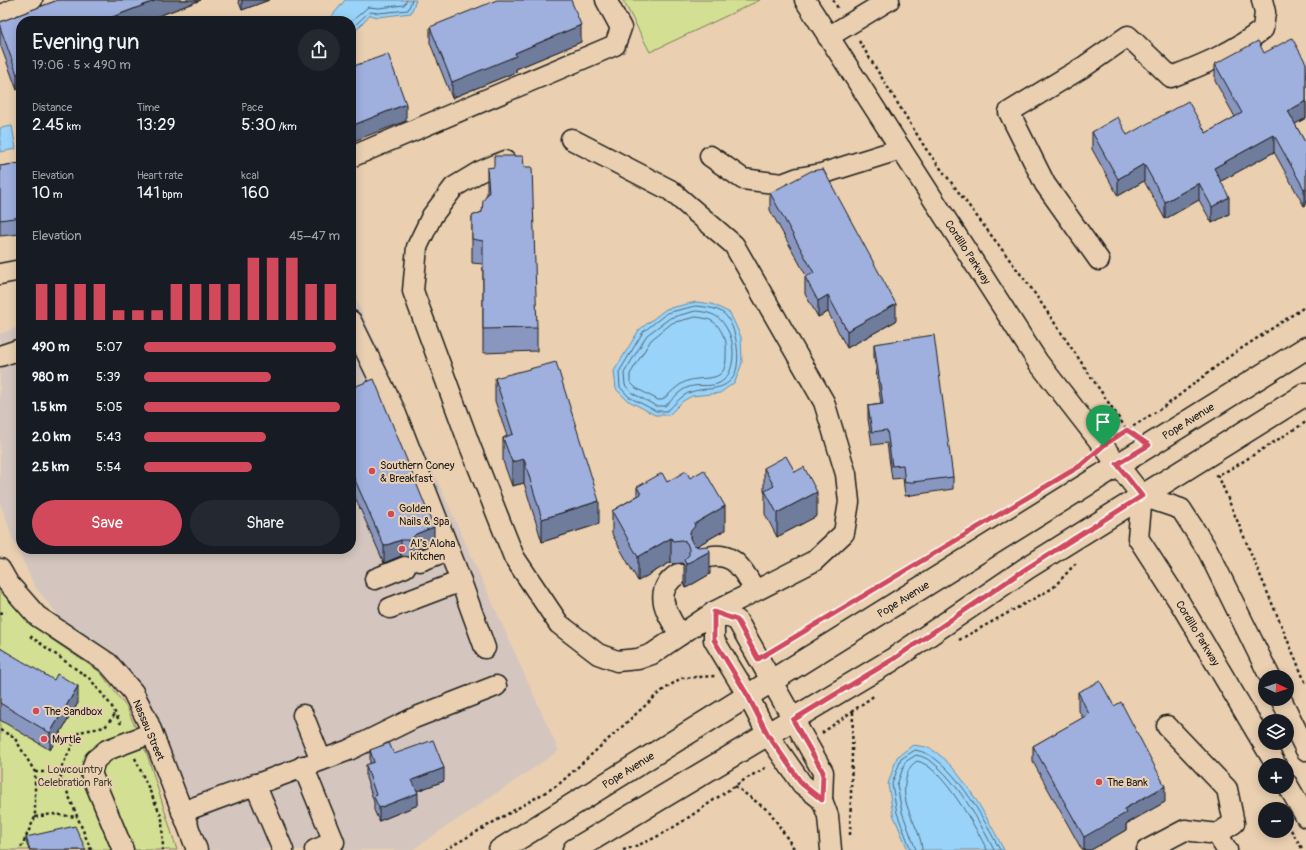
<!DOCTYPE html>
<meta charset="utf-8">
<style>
body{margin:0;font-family:Pangolin,sans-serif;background:#242831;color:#f1f3f6;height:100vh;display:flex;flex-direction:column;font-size:15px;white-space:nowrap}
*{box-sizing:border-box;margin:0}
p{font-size:13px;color:#9ea1a6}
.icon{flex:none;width:22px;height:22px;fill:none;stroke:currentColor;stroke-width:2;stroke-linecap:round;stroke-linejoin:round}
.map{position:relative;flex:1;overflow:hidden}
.details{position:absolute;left:16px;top:16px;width:340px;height:538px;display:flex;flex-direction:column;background:#171b24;border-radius:16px;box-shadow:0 2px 10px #0003}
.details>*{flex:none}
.needle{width:26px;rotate:94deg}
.fabs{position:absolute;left:1258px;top:670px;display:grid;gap:8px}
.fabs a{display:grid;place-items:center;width:36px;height:36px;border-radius:50%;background:#171b24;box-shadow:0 2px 10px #0003;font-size:20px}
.pin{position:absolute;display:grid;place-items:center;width:34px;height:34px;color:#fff;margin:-41px -17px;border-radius:50% 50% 50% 0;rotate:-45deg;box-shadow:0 0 4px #0007}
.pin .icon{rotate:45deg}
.round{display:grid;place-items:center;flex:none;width:42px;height:42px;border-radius:21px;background:#242831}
.headline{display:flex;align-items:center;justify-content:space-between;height:68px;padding:0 16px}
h1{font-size:22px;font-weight:600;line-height:30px}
.stats{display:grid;grid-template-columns:repeat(3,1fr);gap:6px;height:68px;padding:4px 16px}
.stats div{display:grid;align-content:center}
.stats b{font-size:17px;font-weight:600}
.stats small{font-size:11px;font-weight:400}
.stats p{font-size:11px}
.chart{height:112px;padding:8px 16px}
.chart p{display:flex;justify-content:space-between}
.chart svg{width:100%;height:72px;margin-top:4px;stroke:#d1495b;stroke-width:6}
.cta{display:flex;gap:8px;margin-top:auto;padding:8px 16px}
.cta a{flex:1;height:46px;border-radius:24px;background:#d1495b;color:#fff;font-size:16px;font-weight:600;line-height:46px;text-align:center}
.cta a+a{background:#242831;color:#f1f3f6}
ul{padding:0 16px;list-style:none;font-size:13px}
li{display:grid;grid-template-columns:64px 48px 1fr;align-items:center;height:30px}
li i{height:10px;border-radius:5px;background:#d1495b}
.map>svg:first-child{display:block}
.built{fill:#d4c6bf}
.green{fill:#d3df93;stroke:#787e58}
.water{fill:#99d3f9;stroke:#678aa1}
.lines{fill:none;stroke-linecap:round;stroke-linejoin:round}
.shore{stroke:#4e6574;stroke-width:1}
.minor-casing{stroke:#1c1c1c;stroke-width:23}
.major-casing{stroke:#1c1c1c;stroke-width:25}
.path{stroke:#1c1c1c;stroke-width:2.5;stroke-dasharray:3 3;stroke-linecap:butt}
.minor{stroke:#ead0b1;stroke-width:20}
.major{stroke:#ead0b1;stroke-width:22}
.wall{fill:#8997c0;stroke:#1c1c1c}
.shaded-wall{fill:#6f7b9c;stroke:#1c1c1c}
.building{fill:#9fb0df;stroke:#1c1c1c}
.route-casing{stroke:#fff;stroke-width:8}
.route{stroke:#d1495b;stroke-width:5}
.poi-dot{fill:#d1495b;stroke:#ead0b1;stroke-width:1.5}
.labels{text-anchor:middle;stroke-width:4;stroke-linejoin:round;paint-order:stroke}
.street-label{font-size:11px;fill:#1c1c1c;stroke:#ead0b1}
.poi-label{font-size:11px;fill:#1c1c1c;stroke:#ead0b1;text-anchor:start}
.park-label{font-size:11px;fill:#414334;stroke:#ead0b1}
</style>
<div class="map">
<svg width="1306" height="850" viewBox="0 0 1306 850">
<rect width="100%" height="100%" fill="#ead0b1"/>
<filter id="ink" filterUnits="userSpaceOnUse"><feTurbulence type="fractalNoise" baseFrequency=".025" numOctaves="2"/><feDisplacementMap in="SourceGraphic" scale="8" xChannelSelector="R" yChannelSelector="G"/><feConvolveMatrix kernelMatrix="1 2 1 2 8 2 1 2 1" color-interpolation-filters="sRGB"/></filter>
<g filter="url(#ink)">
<path class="built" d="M351 288 559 751 412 850H206L138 686 113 651 68 627 35 587 15 544 0 503V334L21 326V549H351Z"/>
<g class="green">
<path d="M623 0H760L650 52Z"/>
<path d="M0 587 21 613 51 639 100 672 127 708 147 754 177 850H0Z"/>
</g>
<g class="water">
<path d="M345 0H416L411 13 378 17 370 15 351 36V21H328Z"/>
<path d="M12 126 16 149 0 152V128Z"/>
<path d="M696 302 712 304 730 313 741 337 742 363 735 382 720 393 692 396 683 401 669 415H655L627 400 616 389 614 371 639 330 666 309Z"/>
<path d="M913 745C917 746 922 746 926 747 956 757 990 823 1004 850H908L893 814 888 784 897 757Z"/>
</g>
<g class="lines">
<g class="shore">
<path d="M351 22 368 7 379 8 404 5 407 0"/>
<path d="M351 29 369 12 379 13 408 10 412 0"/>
<path d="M696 306C706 307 721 308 727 317 737 330 743 368 731 380 719 392 705 387 691 392 681 395 675 405 667 411H656L629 397 620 387 619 372 643 332 667 313Z"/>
<path d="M696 311C714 313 721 316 729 333 736 348 735 378 717 384 708 387 698 384 689 387 679 390 673 400 665 406H656L632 393 625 385 624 373 647 335 670 318Z"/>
<path d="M696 317C713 319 717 322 724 337 727 342 726 349 726 355 727 385 706 375 687 381 677 385 670 394 662 400H658L636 388 630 382V374L651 340 672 323Z"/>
<path d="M911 850 897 813 892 784 901 759 915 750C951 755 984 820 1000 850"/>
<path d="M916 850 902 812 897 785 905 762 916 755C946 759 981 824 994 850"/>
<path d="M922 850C921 825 897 806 907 775 909 768 911 765 917 761 941 765 977 829 987 850"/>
</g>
<g class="minor-casing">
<g id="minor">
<path d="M805 0 1038 362 1142 496 1181 509 1208 551 1270 677"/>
<path d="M0 16 32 0"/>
<path d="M828 37 889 0"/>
<path d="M710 156 743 179 782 184 798 178 821 174 901 149"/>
<path d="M351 157 615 45 621 28 606 0"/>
<path d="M505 161 479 172 454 187 432 216 417 247 413 291 470 446 514 557 559 624 598 654 617 661 638 659 652 654 714 612 814 561 844 533 849 502 846 474 824 402 734 245 670 190 571 139"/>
<path d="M1099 260 1045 184 1009 112 1085 66 1128 36 1171 77C1203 65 1236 51 1263 29L1265 12 1262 0"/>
<path d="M0 274 21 270"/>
<path d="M351 321 394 409 456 568 485 648"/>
<path d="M0 356 21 349"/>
<path d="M1142 496 1138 538 1180 603 1276 765"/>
<path d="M701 559C732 548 741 567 755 590"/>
<path d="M420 561 449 550"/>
<path d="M0 569 8 583 37 616 108 663 133 692 148 722 197 850"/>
<path d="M678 574C651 592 667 613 680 635"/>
<path d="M375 579 405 567"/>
<path d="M390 608 461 581"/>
<path d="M714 612 737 620 823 772 822 800 802 784 768 735 748 696 714 640Z"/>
<path d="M1281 699 1306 750"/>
<path d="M303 715 321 760"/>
<path d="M303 766 334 842 315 850"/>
<path d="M255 784 283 850"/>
<path d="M1287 784 1306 817"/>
<path d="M822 800 828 816 831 850"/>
<path d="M182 812 349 750 414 718 496 686"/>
<path d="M1217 834 1227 850"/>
<path d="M123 850 91 773 95 760 107 750 152 733"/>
<path d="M1147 850 1185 830 1217 834 1234 823 1227 789 1167 726"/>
</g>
</g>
<g class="major-casing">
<g id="major">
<path d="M500 850 1306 348"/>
<path d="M574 850 892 660 1027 568 1306 394"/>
</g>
</g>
<g class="path">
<path d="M833 0 839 10"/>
<path d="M859 41 926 149 1031 288 1127 430 1132 433"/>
<path d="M1118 436 1168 404 1227 358 1306 306"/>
<path d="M1218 475 1306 684"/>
<path d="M1215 476 1231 469 1306 422"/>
<path d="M0 613 6 612"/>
<path d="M30 636 90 679 111 705 121 724"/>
<path d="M959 640 1053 588 1076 563"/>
<path d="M775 648 978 527"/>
<path d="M0 730 14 737 35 772V817L20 850"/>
<path d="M822 733 875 695"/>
<path d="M135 758 162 818 163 850"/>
<path d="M35 772H59"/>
<path d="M735 786 770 812 795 850"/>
<path d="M35 817 52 814 77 817"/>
<path d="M1291 830 1303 850"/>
<path d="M850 835 853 712"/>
<path d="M91 850 59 772 79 732 105 727 116 713"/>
<path d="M445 850 558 785 659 693 681 678 715 676"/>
<path d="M623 850C665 839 698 809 735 786 745 779 756 773 767 767"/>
</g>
<use href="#minor" class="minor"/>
<use href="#major" class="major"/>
</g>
<g class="wall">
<path d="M58 0H201L145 21H21L17 90 0 44V22Z"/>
<path d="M238 0H269L242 10Z"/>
<path d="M430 27 581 42 516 69V72L452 98 430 43Z"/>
<path d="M1264 53 1306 63V118L1295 124 1306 144V205L1304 206 1274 152 1221 181 1229 214 1212 223 1199 200 1165 219 1144 181 1118 196 1092 149V132L1127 135 1206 133 1235 117 1215 81V64Z"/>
<path d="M21 163V234L0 236V166Z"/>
<path d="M487 168 537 328V351L483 353V264L472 263V216L482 212 487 194Z"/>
<path d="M770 193 896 321 847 348 828 312 818 317 805 294V277H807L770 210Z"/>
<path d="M874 344 953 477V489L905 496 903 478 892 479 887 443 872 445 868 419V406L881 404 874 357Z"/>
<path d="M495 378 599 524 542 542 524 483 512 486 503 461V438L507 436 495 401Z"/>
<path d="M351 388 434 543 416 550 410 557 401 556 384 563 351 488Z"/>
<path d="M764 468 795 472 817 516 777 537 765 514V494L764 491Z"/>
<path d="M690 478 725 530 697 546 710 574 686 588 684 584V565L682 563 673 564 671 562 638 581 612 534V511L637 496V487Z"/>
<path d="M0 648 78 703 50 750 0 720Z"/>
<path d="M1078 692 1165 802 1126 824V830L1091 850H1082L1033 762V746L1083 718 1078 709Z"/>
<path d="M370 750 394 754 444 781 417 791 418 805 379 821 374 810V802L366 778V765L370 764Z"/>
<path d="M26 837 86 850H29L26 842Z"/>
</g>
<g class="shaded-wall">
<path d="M157 0H201L145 21H107V19Z"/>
<path d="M242 0H269L242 10Z"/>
<path d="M581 25V42L516 69V72L452 98V82L515 53Z"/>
<path d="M21 72V88L17 90V74Z"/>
<path d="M1306 101V118L1288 128V111Z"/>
<path d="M406 104V121L351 142V126Z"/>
<path d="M1274 135V152L1214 185V168Z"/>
<path d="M1144 164V181L1118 196V179Z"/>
<path d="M1199 183V200L1165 219V202Z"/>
<path d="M1306 188V205L1304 206V189Z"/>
<path d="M1229 197V214L1212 223V207Z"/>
<path d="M828 295V312L818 317V301Z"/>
<path d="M896 304V321L847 348V331Z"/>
<path d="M524 459V483L512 486V462Z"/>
<path d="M817 492V516L777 537V513Z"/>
<path d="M599 501V524L542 542V519Z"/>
<path d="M725 506V530L695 547 690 556V532L694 524Z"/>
<path d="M434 527V543L416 550 410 557V540L416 534Z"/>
<path d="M671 538V562L638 581V557Z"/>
<path d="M401 540V556L384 563V546Z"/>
<path d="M710 551V574L686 588V564Z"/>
<path d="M78 686V703L50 750V733Z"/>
<path d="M444 768V781L412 793V780Z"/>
<path d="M1165 786V802L1126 824V830L1091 850H1084V837L1124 809Z"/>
<path d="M418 793V805L379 821V808Z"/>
</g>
<g class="building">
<path d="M58 0H157L107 19 108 21H21V72L17 74 0 27V22Z"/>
<path d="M497 0H571L581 25 515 53 516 56 452 82 430 27Z"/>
<path d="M1292 38 1306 63V101L1288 111 1306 144V188L1304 189 1274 135 1214 168 1229 197 1212 207 1199 183 1165 202 1144 164 1118 179 1092 132 1118 117 1127 135 1188 101 1206 133 1242 113 1215 64 1258 41 1264 53Z"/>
<path d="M388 54 406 104 351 126V67Z"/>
<path d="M494 156H523L524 167H532L537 328 483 329V241L472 239V216L482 212 483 201 489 192 487 168 494 167Z"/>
<path d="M21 163V217L0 220V166Z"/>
<path d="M823 169 896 304 847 331 828 295 818 301 805 277 814 273 770 193 811 171Z"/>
<path d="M934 335 953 477 905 483 903 465 892 466 887 430 872 432 868 406 883 404 874 344Z"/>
<path d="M556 362 599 501 542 519 524 459 512 462 503 438 513 434 495 378Z"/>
<path d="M374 379 434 527 416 534 410 540H401L384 546 351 471V388Z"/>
<path d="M786 456 795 472 804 467 817 492 777 513 765 491 774 486 764 468Z"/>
<path d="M704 470 725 506 694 524 695 526 690 532V538L693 544 698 547 707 546 710 551 686 564 684 560 689 555V549L687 543 682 540 673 541 671 538 638 557 612 511 641 494 637 487 662 473 667 482 686 471 690 478Z"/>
<path d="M0 648 54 680 57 674 78 686 50 733 0 703Z"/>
<path d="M1100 681 1114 706 1121 702 1165 786 1124 809 1126 813 1084 837 1033 746 1089 714 1078 692Z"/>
<path d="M433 740 444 768 412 780 418 793 379 808 374 797 376 795 366 765 374 762 370 750 389 743 394 754Z"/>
<path d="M75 826 86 850H30L26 837Z"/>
</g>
</g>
<g class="lines" filter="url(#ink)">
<g class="route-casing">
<path id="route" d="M1127 430 1149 445 1117 464 1142 496 1027 568 892 660 793 720 823 772 822 800 802 784 768 735 748 696 714 640V612L737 620 758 659 1080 466 1103 446Z"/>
</g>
<use href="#route" class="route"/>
</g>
<g class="poi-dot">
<circle cx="372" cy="471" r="4"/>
<circle cx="391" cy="514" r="4"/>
<circle cx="402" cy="549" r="4"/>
<circle cx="36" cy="711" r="4"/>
<circle cx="44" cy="739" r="4"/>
<circle cx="1099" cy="782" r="4"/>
</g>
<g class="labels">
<g class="street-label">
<text transform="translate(968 252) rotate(57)" y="4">Cordillo Parkway</text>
<text transform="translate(1188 421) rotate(-32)" y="4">Pope Avenue</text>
<text transform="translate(903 599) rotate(-32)" y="4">Pope Avenue</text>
<text transform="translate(1198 633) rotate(59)" y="4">Cordillo Parkway</text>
<text transform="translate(149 730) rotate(67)" y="4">Nassau Street</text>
<text transform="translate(628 770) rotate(-32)" y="4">Pope Avenue</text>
</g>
<g class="poi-label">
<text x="380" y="469">Southern Coney<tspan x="380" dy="13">&amp; Breakfast</tspan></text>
<text x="399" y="512">Golden<tspan x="399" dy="13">Nails &amp; Spa</tspan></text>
<text x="410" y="547">Al’s Aloha<tspan x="410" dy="13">Kitchen</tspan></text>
<text x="44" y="715">The Sandbox</text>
<text x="52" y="743">Myrtle</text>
<text x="1107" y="786">The Bank</text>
</g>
<g class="park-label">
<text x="75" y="773">Lowcountry<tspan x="75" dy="13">Celebration Park</tspan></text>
</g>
</g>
</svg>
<div class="fabs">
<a><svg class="needle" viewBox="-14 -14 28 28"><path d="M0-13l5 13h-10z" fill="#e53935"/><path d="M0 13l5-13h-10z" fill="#9ea1a6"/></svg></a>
<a><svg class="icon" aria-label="layers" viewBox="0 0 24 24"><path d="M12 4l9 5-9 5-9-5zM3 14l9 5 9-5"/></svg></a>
<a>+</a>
<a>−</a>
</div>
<div class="pin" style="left:1103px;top:446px;background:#1e9e55"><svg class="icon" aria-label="arrive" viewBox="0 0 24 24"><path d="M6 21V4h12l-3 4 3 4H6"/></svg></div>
<section class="details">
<div class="headline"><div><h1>Evening run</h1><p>19:06 · 5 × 490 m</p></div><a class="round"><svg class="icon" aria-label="share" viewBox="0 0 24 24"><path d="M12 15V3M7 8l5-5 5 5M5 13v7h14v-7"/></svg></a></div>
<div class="stats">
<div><p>Distance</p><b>2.45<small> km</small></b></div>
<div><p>Time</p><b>13:29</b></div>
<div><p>Pace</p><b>5:30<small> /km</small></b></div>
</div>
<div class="stats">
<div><p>Elevation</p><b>10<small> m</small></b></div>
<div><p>Heart rate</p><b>141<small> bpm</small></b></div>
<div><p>kcal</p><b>160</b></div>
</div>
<div class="chart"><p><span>Elevation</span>45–47 m</p>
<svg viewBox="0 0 160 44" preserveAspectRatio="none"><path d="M5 44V22M15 44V22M25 44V22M35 44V22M45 44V38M55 44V38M65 44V38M75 44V22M85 44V22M95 44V22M105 44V22M115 44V6M125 44V6M135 44V6M145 44V22M155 44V22"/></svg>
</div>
<ul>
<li><b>490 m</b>5:07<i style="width:98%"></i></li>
<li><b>980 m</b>5:39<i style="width:65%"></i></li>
<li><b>1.5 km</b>5:05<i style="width:100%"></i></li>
<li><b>2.0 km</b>5:43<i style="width:62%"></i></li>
<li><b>2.5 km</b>5:54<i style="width:55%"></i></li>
</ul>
<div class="cta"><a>Save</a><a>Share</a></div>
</section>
</div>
